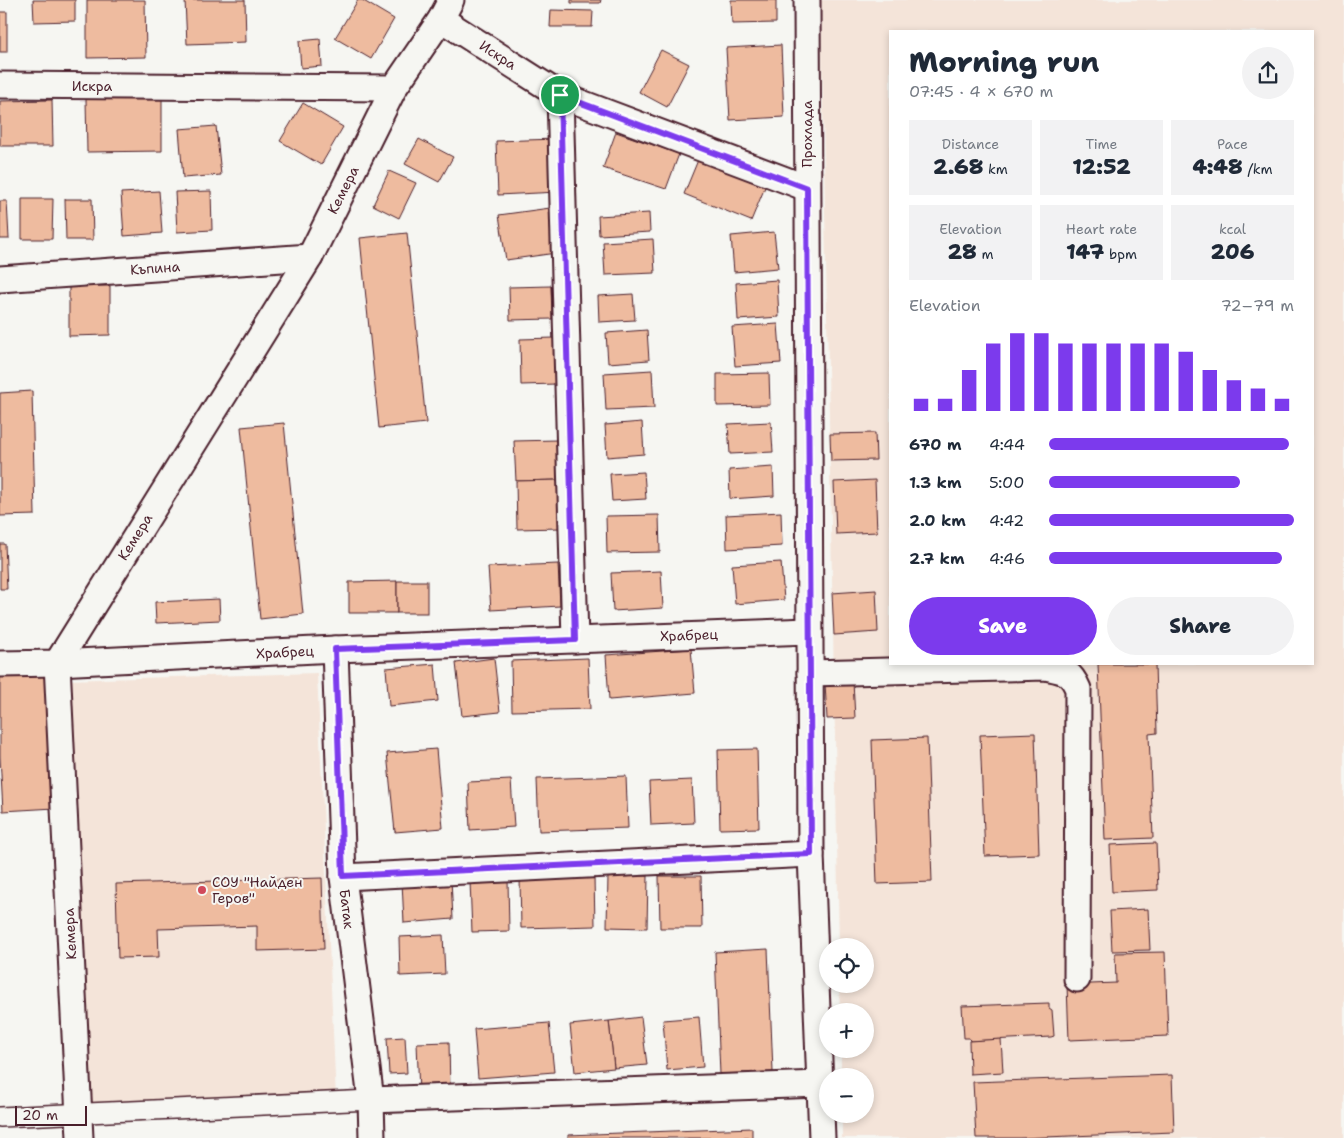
<!DOCTYPE html>
<meta charset="utf-8">
<style>
body{margin:0;font-family:"Shantell Sans",sans-serif;background:#f2f2f3;color:#1f2937;height:100vh;display:flex;flex-direction:column;font-size:19px;white-space:nowrap}
*{box-sizing:border-box;margin:0}
p{font-size:16px;color:#747a83}
.icon{flex:none;width:28px;height:28px;fill:none;stroke:currentColor;stroke-width:2;stroke-linecap:round;stroke-linejoin:round}
.map{position:relative;flex:1;overflow:hidden}
.drawer{position:absolute;left:889px;top:30px;width:425px;height:635px;display:flex;flex-direction:column;background:#fff;border-radius:0px;box-shadow:0 2px 8px #0003}
.drawer>*{flex:none}
.fabs{position:absolute;left:819px;top:938px;display:grid;gap:10px}
.fabs a{display:grid;place-items:center;width:55px;height:55px;border-radius:50%;background:#fff;box-shadow:0 2px 8px #0003;font-size:25px}
.scale{position:absolute;left:15px;bottom:12px;width:72px;box-sizing:border-box;padding-left:5px;border:2px solid #4a1f2b;border-top:0;font-size:14px;line-height:18px;white-space:nowrap;color:#4a1f2b;-webkit-text-stroke:4px #f6f6f2;paint-order:stroke}
.pin{position:absolute;display:grid;place-items:center;width:42px;height:42px;color:#fff;margin:-21px;border:2px solid #fff;border-radius:50%;box-shadow:0 1px 5px #0007}
.round{display:grid;place-items:center;flex:none;width:52px;height:52px;border-radius:26px;background:#f2f2f3}
.headline{display:flex;align-items:center;justify-content:space-between;height:85px;padding:0 20px}
h1{font-size:28px;font-weight:800;line-height:38px}
.stats{display:grid;grid-template-columns:repeat(3,1fr);gap:8px;height:85px;padding:5px 20px}
.stats div{display:grid;align-content:center;border-radius:0px;background:#f2f2f3;text-align:center}
.stats b{font-size:21px;font-weight:800}
.stats small{font-size:14px;font-weight:400}
.stats p{font-size:14px}
.chart{height:140px;padding:10px 20px}
.chart p{display:flex;justify-content:space-between}
.chart svg{width:100%;height:90px;margin-top:5px;stroke:#7c3aed;stroke-width:6}
.action{display:flex;gap:10px;margin-top:auto;padding:10px 20px}
.action a{flex:1;height:58px;border-radius:30px;background:#7c3aed;color:#fff;font-size:20px;font-weight:800;line-height:58px;text-align:center}
.action a+a{background:#f2f2f3;color:#1f2937}
ul{padding:0 20px;list-style:none;font-size:16px}
li{display:grid;grid-template-columns:80px 60px 1fr;align-items:center;height:38px}
li i{height:12px;border-radius:6px;background:#7c3aed}
.map>svg:first-child{display:block}
.built{fill:#f4e4d9;fill-rule:evenodd}
.building{fill:#eebb9f;stroke:#4a1f2b}
.lines{fill:none;stroke-linecap:round;stroke-linejoin:round}
.pedestrian-casing{stroke:#4a1f2b;stroke-width:22}
.minor-casing{stroke:#4a1f2b;stroke-width:29}
.pedestrian{stroke:#f6f6f2;stroke-width:19}
.minor{stroke:#f6f6f2;stroke-width:25}
.route-casing{stroke:#fff;stroke-width:10}
.route{stroke:#7c3aed;stroke-width:6}
.poi-dot{fill:#d1495b;stroke:#f6f6f2;stroke-width:2}
.labels{text-anchor:middle;stroke-width:4;stroke-linejoin:round;paint-order:stroke}
.street-label{font-size:14px;fill:#4a1f2b;stroke:#f6f6f2}
.poi-label{font-size:14px;fill:#4a1f2b;stroke:#f6f6f2;text-anchor:start}
</style>
<div class="map">
<svg width="1344" height="1138" viewBox="0 0 1344 1138">
<rect width="100%" height="100%" fill="#f6f6f2"/>
<filter id="ink" filterUnits="userSpaceOnUse"><feTurbulence type="fractalNoise" baseFrequency=".02" numOctaves="2"/><feDisplacementMap in="SourceGraphic" scale="10" xChannelSelector="R" yChannelSelector="G"/><feConvolveMatrix kernelMatrix="1 2 1 2 8 2 1 2 1" color-interpolation-filters="sRGB"/></filter>
<g filter="url(#ink)">
<g class="built">
<path d="M821 0H1344V1138H842V1114H865V1076H841V1049H865V1011H840L839 984H865V946H839ZM890 31H1312V664H890Z"/>
<path d="M317 673 336 1099 90 1102 66 680Z"/>
</g>
<g class="building">
<path d="M33 0H75V21L34 22Z"/>
<path d="M87 0H145L146 57 87 58Z"/>
<path d="M185 0H245L246 42 187 44Z"/>
<path d="M358 0H362L394 19 371 59 335 38Z"/>
<path d="M571 0H601L600 3H571Z"/>
<path d="M731 0H776V23L732 24Z"/>
<path d="M551 10 593 11 592 27H550Z"/>
<rect x="0" y="12" width="7" height="40"/>
<path d="M320 39 322 66 301 68 299 41Z"/>
<path d="M781 45 784 117 730 120 726 48Z"/>
<path d="M661 50 689 64 667 107 639 92Z"/>
<path d="M162 98V151L87 152 86 99Z"/>
<path d="M52 100 53 146H0V101Z"/>
<path d="M303 103 343 127 321 165 280 141Z"/>
<path d="M216 126 221 175 183 178 179 129Z"/>
<path d="M616 132 679 154 666 189 603 168Z"/>
<path d="M419 139 453 157 439 182 405 164Z"/>
<path d="M556 139 558 192 498 195 496 141Z"/>
<path d="M698 160 765 187 751 221 684 194Z"/>
<path d="M389 171 416 183 399 218 373 205Z"/>
<path d="M159 191 162 233 124 236 121 193Z"/>
<path d="M211 191 212 230 177 232 175 192Z"/>
<path d="M22 199H53L52 239H22Z"/>
<path d="M65 199H92L93 240H66Z"/>
<path d="M0 201H7L9 239H0Z"/>
<path d="M550 208 556 253 506 260 499 215Z"/>
<path d="M649 213 650 232 599 235 598 216Z"/>
<path d="M774 232 778 268 734 272 731 236Z"/>
<path d="M407 233 426 423 379 428 360 238Z"/>
<path d="M653 239 655 273 605 275 603 242Z"/>
<path d="M777 280 779 317 738 320 736 283Z"/>
<path d="M69 286H110V335L69 336Z"/>
<path d="M551 286 552 319 510 320 509 287Z"/>
<path d="M633 294 635 320 599 322 598 296Z"/>
<path d="M778 324 781 363 735 366 732 327Z"/>
<path d="M647 330 649 360 608 363 606 333Z"/>
<path d="M554 338 556 384 521 385 520 339Z"/>
<path d="M652 370 654 408 606 410 604 373Z"/>
<path d="M769 373 770 405 717 406V374Z"/>
<path d="M32 391 35 515 0 516V393Z"/>
<path d="M642 422 644 454 607 457 605 425Z"/>
<path d="M771 422 773 452 730 454 728 424Z"/>
<path d="M284 423 303 614 260 619 241 427Z"/>
<path d="M875 433 876 460 831 461 830 434Z"/>
<path d="M557 440 558 480 516 481 514 441Z"/>
<path d="M773 467 774 496 730 499 729 470Z"/>
<path d="M644 472 646 499 612 501 610 474Z"/>
<path d="M558 480 560 528 517 529 516 481Z"/>
<path d="M875 480 877 532 836 534 834 482Z"/>
<path d="M781 512 782 546 727 549 726 515Z"/>
<path d="M659 515 660 552 607 553 606 516Z"/>
<path d="M0 544H5L7 589H0Z"/>
<path d="M781 562 784 600 735 604 732 565Z"/>
<path d="M558 564 560 606 491 610 488 567Z"/>
<path d="M661 571 663 608 613 611 611 573Z"/>
<path d="M397 581V613H349V582Z"/>
<rect x="397" y="581" width="30" height="32"/>
<path d="M876 590 878 632 834 635 832 593Z"/>
<path d="M219 599 220 620 156 623 155 602Z"/>
<path d="M691 649 695 693 609 700 606 655Z"/>
<path d="M494 658 500 712 462 716 456 663Z"/>
<path d="M588 658 590 709 512 711 511 661Z"/>
<path d="M435 664 438 701 389 706 386 668Z"/>
<path d="M1098 664H1155L1157 733 1149 734 1153 838 1105 840Z"/>
<path d="M49 675 55 808 3 811 0 756V677Z"/>
<path d="M853 682 855 718 827 719 825 683Z"/>
<path d="M1035 733 1039 854 985 856 980 735Z"/>
<path d="M927 738 932 882 877 884 872 740Z"/>
<path d="M436 749 443 828 395 832 387 753Z"/>
<path d="M757 749 759 828 720 829 718 750Z"/>
<path d="M626 776 628 828 539 831 537 779Z"/>
<path d="M511 780 514 827 470 830 468 782Z"/>
<path d="M692 780 694 823 651 825 649 782Z"/>
<path d="M1156 843 1158 890 1112 892 1110 845Z"/>
<path d="M608 876H648L647 928 607 927Z"/>
<path d="M659 876H701L702 928H660Z"/>
<path d="M594 877 595 926 521 928 520 878Z"/>
<path d="M322 878 324 949 257 951V926L158 929 159 957 118 958 116 884Z"/>
<path d="M451 879 453 919 404 923 402 882Z"/>
<path d="M508 880 509 931 472 932 470 881Z"/>
<path d="M1148 909 1150 950 1112 951 1110 911Z"/>
<path d="M443 935 445 974 400 976 399 937Z"/>
<path d="M768 949 773 1072 720 1074 715 952Z"/>
<path d="M1165 952 1168 1036 1069 1040 1067 985 1116 983 1115 953Z"/>
<path d="M1049 1003V1008L1052 1010 1054 1036 1051 1037 970 1041 969 1038H964L962 1006Z"/>
<path d="M641 1017 647 1065 614 1068 609 1021Z"/>
<path d="M699 1017 703 1067 667 1070 663 1020Z"/>
<path d="M609 1021 614 1068 575 1072 570 1025Z"/>
<path d="M549 1023 554 1072 478 1078 474 1029Z"/>
<path d="M405 1037 407 1073 389 1074 387 1038Z"/>
<path d="M1001 1039 1003 1072 970 1074 969 1041Z"/>
<path d="M449 1042 450 1091 419 1093 417 1043Z"/>
<path d="M1172 1075 1174 1132 1019 1138H976L973 1082Z"/>
<path d="M752 1128V1138H568V1135Z"/>
</g>
<g class="lines">
<g class="pedestrian-casing">
<path id="pedestrian" d="M0 1117 371 1100"/>
</g>
<g class="minor-casing">
<g id="minor">
<path d="M807 0 811 854 822 1138"/>
<path d="M441 19 560 95 807 188"/>
<path d="M0 85 394 88"/>
<path d="M560 95 575 640"/>
<path d="M0 279 310 257"/>
<path d="M335 649 343 877 371 1100 372 1138"/>
<path d="M0 664 57 663 335 649 809 631"/>
<path d="M810 673 1045 667C1063 671 1070 670 1078 689L1077 979"/>
<path d="M343 877 811 854"/>
<path d="M371 1100 820 1084"/>
<path d="M80 1138 57 663 310 257 394 88 441 19 451 0"/>
</g>
</g>
<use href="#pedestrian" class="pedestrian"/>
<use href="#minor" class="minor"/>
</g>
</g>
<g class="lines" filter="url(#ink)">
<g class="route-casing">
<path id="route" d="M560 95 807 188 811 854 343 876 335 649 575 640Z"/>
</g>
<use href="#route" class="route"/>
</g>
<circle class="poi-dot" cx="202" cy="890" r="5"/>
<g class="labels">
<g class="street-label">
<text transform="translate(498 55) rotate(33)" y="5">Искра</text>
<text x="92" y="91">Искра</text>
<text transform="translate(807 134) rotate(-90)" y="5">Прохлада</text>
<text transform="translate(343 190) rotate(-63)" y="5">Кемера</text>
<text transform="translate(155 268) rotate(-4)" y="5">Къпина</text>
<text transform="translate(135 537) rotate(-58)" y="5">Кемера</text>
<text transform="translate(689 635) rotate(-2)" y="5">Храбрец</text>
<text transform="translate(285 652) rotate(-3)" y="5">Храбрец</text>
<text transform="translate(347 909) rotate(83)" y="5">Батак</text>
<text transform="translate(70 934) rotate(-93)" y="5">Кемера</text>
</g>
<g class="poi-label">
<text x="212" y="887">СОУ "Найден<tspan x="212" dy="16">Геров"</tspan></text>
</g>
</g>
</svg>
<div class="fabs">
<a><svg class="icon" aria-label="locate" viewBox="0 0 24 24"><circle cx="12" cy="12" r="6"/><path d="M12 2v4M12 18v4M2 12h4M18 12h4"/></svg></a>
<a>+</a>
<a>−</a>
</div>
<div class="scale">20 m</div>
<div class="pin" style="left:560px;top:95px;background:#1e9e55"><svg class="icon" aria-label="arrive" viewBox="0 0 24 24"><path d="M6 21V4h12l-3 4 3 4H6"/></svg></div>
<section class="drawer">
<div class="headline"><div><h1>Morning run</h1><p>07:45 · 4 × 670 m</p></div><a class="round"><svg class="icon" aria-label="share" viewBox="0 0 24 24"><path d="M12 15V3M7 8l5-5 5 5M5 13v7h14v-7"/></svg></a></div>
<div class="stats">
<div><p>Distance</p><b>2.68<small> km</small></b></div>
<div><p>Time</p><b>12:52</b></div>
<div><p>Pace</p><b>4:48<small> /km</small></b></div>
</div>
<div class="stats">
<div><p>Elevation</p><b>28<small> m</small></b></div>
<div><p>Heart rate</p><b>147<small> bpm</small></b></div>
<div><p>kcal</p><b>206</b></div>
</div>
<div class="chart"><p><span>Elevation</span>72–79 m</p>
<svg viewBox="0 0 160 44" preserveAspectRatio="none"><path d="M5 44V38M15 44V38M25 44V24M35 44V11M45 44V6M55 44V6M65 44V11M75 44V11M85 44V11M95 44V11M105 44V11M115 44V15M125 44V24M135 44V29M145 44V33M155 44V38"/></svg>
</div>
<ul>
<li><b>670 m</b>4:44<i style="width:98%"></i></li>
<li><b>1.3 km</b>5:00<i style="width:78%"></i></li>
<li><b>2.0 km</b>4:42<i style="width:100%"></i></li>
<li><b>2.7 km</b>4:46<i style="width:95%"></i></li>
</ul>
<div class="action"><a>Save</a><a>Share</a></div>
</section>
</div>
